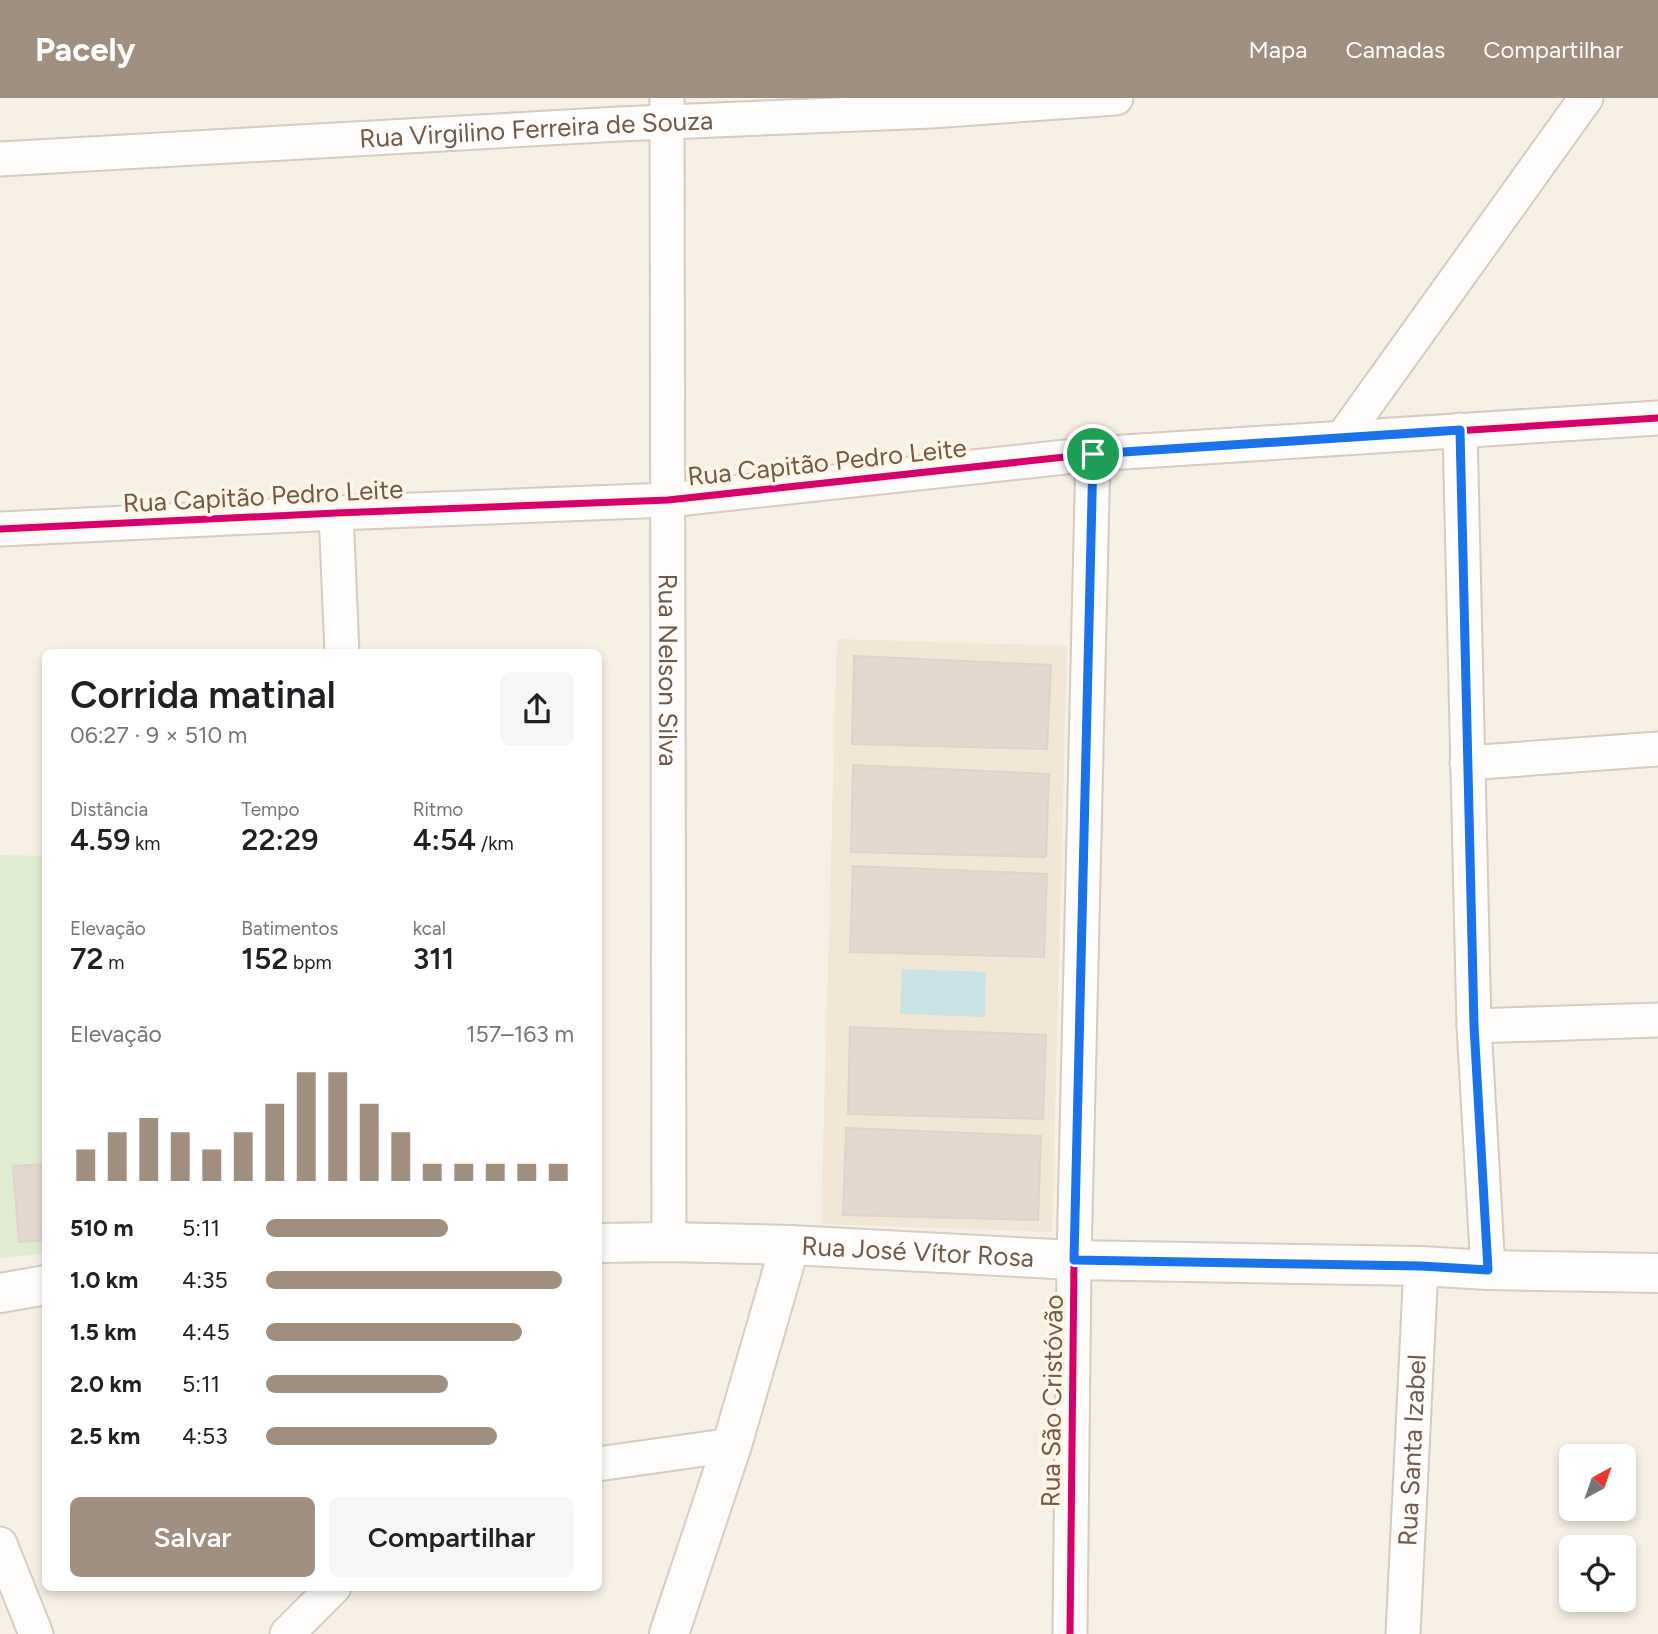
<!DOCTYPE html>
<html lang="pt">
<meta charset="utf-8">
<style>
body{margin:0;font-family:Figtree,sans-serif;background:#f6f6f6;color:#202124;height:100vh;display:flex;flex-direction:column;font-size:26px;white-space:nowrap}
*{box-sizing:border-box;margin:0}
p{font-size:23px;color:#757577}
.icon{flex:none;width:38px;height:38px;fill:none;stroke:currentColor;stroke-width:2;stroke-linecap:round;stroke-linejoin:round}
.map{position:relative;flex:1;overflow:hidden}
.details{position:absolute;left:42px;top:551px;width:560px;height:942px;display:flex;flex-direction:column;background:#fff;border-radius:10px;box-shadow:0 4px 10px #0003}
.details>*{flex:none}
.needle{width:46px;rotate:40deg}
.tools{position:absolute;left:1559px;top:1346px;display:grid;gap:14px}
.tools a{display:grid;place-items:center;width:77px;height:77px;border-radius:10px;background:#fff;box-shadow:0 4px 10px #0003;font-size:35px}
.pin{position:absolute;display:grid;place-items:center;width:60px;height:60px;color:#fff;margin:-30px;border:4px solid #fff;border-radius:50%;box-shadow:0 2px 7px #0007}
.round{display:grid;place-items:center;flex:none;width:74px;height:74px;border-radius:10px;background:#f6f6f6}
.head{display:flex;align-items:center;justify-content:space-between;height:119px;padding:0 28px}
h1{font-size:38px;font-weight:600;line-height:52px}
.figures{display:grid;grid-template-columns:repeat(3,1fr);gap:10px;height:119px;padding:7px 28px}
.figures div{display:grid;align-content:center}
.figures b{font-size:30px;font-weight:600}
.figures small{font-size:19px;font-weight:400}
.figures p{font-size:19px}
.chart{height:196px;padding:14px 28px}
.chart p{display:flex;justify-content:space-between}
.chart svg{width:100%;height:126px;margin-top:7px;stroke:#a08e7e;stroke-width:6}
.action{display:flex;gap:14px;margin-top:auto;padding:14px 28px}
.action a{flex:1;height:80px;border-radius:10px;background:#a08e7e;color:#fff;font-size:28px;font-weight:600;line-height:80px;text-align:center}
.action a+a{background:#f6f6f6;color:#202124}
ul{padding:0 28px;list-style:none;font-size:23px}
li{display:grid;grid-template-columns:112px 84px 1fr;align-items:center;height:52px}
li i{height:18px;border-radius:9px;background:#a08e7e}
header{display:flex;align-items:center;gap:42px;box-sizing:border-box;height:98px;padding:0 35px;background:#a08e7e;color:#fff}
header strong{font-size:33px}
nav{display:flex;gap:38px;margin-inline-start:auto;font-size:24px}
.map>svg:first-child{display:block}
.residential{fill:#f2e6d5}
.green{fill:#e0ecd0}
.water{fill:#c8e2e5}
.building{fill:#e2d8cd;stroke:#ded3c8;stroke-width:2}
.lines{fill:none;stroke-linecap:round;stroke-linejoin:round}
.minor-casing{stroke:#d4cbc1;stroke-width:37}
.secondary-casing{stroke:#d6ccc2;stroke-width:42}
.minor{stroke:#fefdfb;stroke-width:33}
.secondary{stroke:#fefdfb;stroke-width:38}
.cycleway-casing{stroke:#fff6e6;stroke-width:11}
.cycleway{stroke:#d6006c;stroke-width:7}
.route-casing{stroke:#fff;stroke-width:14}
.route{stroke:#1a73e8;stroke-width:9}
.labels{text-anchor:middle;stroke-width:7;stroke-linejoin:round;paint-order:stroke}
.street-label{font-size:26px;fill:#725947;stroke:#fff6e6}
</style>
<header>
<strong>Pacely</strong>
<nav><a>Mapa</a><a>Camadas</a><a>Compartilhar</a></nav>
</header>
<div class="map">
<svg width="1658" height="1536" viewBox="0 0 1658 1536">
<rect width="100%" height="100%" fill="#f6f0e5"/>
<path class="residential" d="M837 541 1067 548 1052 1134 821 1126Z"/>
<path class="green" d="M0 757 45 758V1155L0 1160Z"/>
<path class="water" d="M902 871 986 874 985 919 900 916Z"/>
<g class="building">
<path d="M854 558 1051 567 1047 651 852 646Z"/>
<path d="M853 667 1049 676 1046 759 851 754Z"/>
<path d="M853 768 1047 776 1044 859 850 854Z"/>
<path d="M850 929 1046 937 1043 1021 848 1016Z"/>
<path d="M846 1030 1041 1038 1038 1122 843 1117Z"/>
<path d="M46 1066V1142L19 1144 13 1068Z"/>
</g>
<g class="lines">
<g class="minor-casing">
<g id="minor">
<path id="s1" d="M667 0 669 1144"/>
<path id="s2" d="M0 61 619 26 931 13 1116 0"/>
<path d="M1460 332 1474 928 1488 1172"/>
<path d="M1343 339 1586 0"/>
<path d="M336 415 342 555"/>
<path d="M0 431 336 415 668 402 1093 356 1658 320"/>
<path d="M1467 665 1658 651"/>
<path d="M1474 928 1658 922"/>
<path d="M598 1366 732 1347"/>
<path d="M0 1446 36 1536"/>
<path d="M287 1536 334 1489"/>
<path d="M1070 1536 1074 1162 1093 356"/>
<path id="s3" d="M1403 1536 1421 1168"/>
</g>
</g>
<g class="secondary-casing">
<g id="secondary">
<path id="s4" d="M598 1145 669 1144 790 1147 1074 1162 1421 1168 1488 1172 1658 1175"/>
<path d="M0 1195 46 1187"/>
<path d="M669 1536 732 1347 790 1147"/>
</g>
</g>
<use href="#minor" class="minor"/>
<use href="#secondary" class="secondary"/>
<g class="cycleway-casing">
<g id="cycleway">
<path d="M0 431 336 415 668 402 1093 356 1658 320"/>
<path d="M1070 1536 1074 1162 1093 356"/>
</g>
</g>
<use href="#cycleway" class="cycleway"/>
</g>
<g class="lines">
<g class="route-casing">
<path id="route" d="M1460 332 1474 928 1488 1172 1421 1168 1074 1162 1093 356Z"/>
</g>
<use href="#route" class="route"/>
</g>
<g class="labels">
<g class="street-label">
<text dy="9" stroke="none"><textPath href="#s2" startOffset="537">Rua Virgilino Ferreira de Souza</textPath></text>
<text transform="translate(827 364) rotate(-6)" y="9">Rua Capitão Pedro Leite</text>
<text transform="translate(263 398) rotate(-3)" y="9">Rua Capitão Pedro Leite</text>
<text dy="9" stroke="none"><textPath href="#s1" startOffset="572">Rua Nelson Silva</textPath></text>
<text dy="9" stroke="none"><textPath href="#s4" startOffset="320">Rua José Vítor Rosa</textPath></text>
<text transform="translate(1052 1303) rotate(-89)" y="9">Rua São Cristóvão</text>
<text dy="9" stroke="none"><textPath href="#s3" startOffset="184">Rua Santa Izabel</textPath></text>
</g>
</g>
</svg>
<div class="tools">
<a><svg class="needle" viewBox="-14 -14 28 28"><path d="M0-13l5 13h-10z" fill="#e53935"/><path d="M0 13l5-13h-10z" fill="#757577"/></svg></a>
<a><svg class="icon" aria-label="locate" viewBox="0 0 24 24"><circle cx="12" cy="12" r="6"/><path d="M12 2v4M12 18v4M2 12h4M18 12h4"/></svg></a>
</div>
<div class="pin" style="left:1093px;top:356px;background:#1e9e55"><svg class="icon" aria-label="arrive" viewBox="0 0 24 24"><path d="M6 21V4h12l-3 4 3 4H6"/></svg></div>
<section class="details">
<div class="head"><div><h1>Corrida matinal</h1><p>06:27 · 9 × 510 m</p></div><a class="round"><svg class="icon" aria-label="share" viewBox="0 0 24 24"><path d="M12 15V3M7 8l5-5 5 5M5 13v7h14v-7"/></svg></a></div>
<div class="figures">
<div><p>Distância</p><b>4.59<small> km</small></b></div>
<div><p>Tempo</p><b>22:29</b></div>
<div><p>Ritmo</p><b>4:54<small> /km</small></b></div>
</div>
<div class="figures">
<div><p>Elevação</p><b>72<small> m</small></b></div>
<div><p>Batimentos</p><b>152<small> bpm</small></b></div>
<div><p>kcal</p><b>311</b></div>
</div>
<div class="chart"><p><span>Elevação</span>157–163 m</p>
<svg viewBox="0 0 160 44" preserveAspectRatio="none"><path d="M5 44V33M15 44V27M25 44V22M35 44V27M45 44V33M55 44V27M65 44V17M75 44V6M85 44V6M95 44V17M105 44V27M115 44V38M125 44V38M135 44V38M145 44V38M155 44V38"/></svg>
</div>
<ul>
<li><b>510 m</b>5:11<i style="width:59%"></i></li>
<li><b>1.0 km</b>4:35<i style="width:96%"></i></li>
<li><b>1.5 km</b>4:45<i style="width:83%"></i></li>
<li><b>2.0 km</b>5:11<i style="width:59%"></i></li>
<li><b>2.5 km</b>4:53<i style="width:75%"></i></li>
</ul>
<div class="action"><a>Salvar</a><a>Compartilhar</a></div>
</section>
</div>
